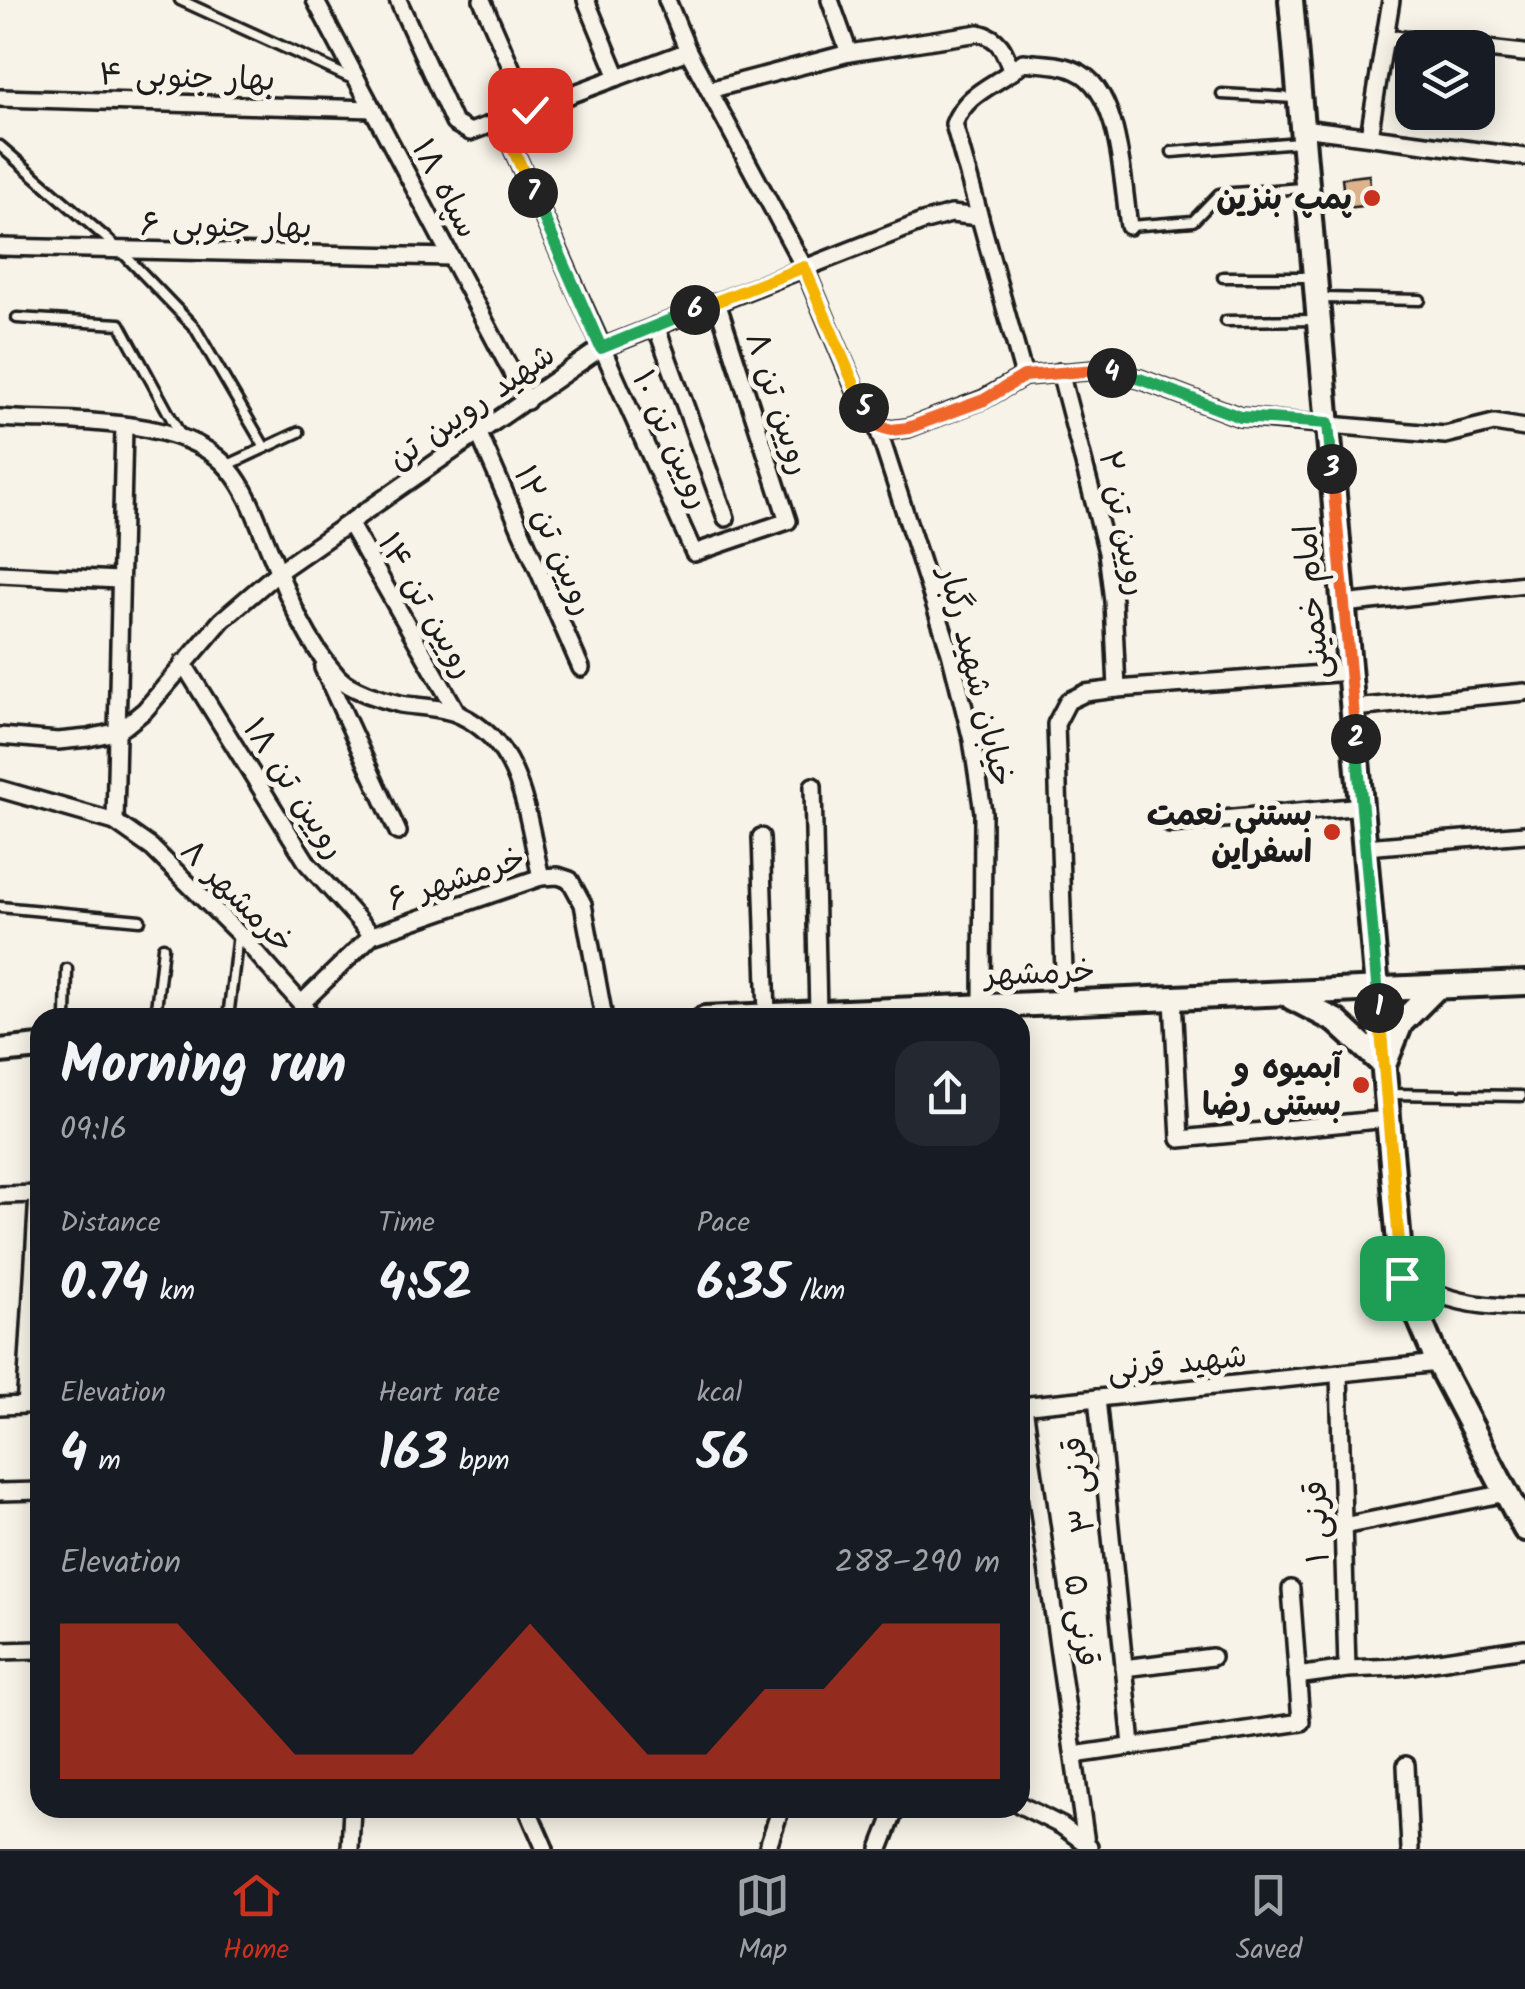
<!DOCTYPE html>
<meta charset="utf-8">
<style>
body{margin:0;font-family:Kalam,"Playpen Sans Arabic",sans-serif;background:#242831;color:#f1f3f6;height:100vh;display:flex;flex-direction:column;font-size:38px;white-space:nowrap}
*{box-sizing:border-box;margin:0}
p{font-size:32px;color:#9ea1a6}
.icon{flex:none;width:55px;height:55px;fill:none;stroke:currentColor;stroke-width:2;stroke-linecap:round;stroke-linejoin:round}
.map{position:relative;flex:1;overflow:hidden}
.panel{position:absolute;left:30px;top:1008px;width:1000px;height:810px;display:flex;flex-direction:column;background:#171b24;border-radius:30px;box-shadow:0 5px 25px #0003}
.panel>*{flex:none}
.controls{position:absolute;left:1395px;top:30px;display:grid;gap:20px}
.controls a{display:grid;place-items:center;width:100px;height:100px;border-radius:20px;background:#171b24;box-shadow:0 5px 25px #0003;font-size:50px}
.pin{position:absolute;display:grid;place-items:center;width:85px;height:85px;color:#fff;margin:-42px;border-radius:20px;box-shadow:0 5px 15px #0006}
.km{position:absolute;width:50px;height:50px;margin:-25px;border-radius:50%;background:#222;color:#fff;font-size:28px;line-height:50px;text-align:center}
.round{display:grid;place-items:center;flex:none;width:105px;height:105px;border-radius:30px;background:#242831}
.summary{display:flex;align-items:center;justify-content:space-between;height:170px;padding:0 30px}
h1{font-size:55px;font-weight:800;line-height:75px}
.stats{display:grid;grid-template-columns:repeat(3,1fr);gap:15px;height:170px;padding:10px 30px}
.stats div{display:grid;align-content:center}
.stats b{font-size:50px;font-weight:800}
.stats small{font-size:28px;font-weight:400}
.stats p{font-size:28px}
.chart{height:280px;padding:20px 30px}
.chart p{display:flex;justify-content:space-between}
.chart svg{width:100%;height:180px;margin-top:10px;fill:#c8321e;opacity:.7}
.menu{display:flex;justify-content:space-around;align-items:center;height:140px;border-top:2px solid #363941;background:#171b24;font-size:28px;color:#9ea1a6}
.menu a{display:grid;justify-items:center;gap:5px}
.menu .selected{color:#c8321e}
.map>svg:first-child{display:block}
.building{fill:#dcb38d;stroke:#1c1c1c;stroke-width:2.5}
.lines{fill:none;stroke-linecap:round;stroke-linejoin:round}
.lane-casing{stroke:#1c1c1c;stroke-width:15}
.street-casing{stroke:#1c1c1c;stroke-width:22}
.secondary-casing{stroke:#1c1c1c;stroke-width:30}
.lane{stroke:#f7f3e8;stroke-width:8}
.street{stroke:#f7f3e8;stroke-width:15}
.secondary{stroke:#f7f3e8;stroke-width:22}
.split-1-casing{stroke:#fff;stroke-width:20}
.split-2-casing{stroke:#fff;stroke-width:20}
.split-3-casing{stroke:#fff;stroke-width:20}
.split-4-casing{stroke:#fff;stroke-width:20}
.split-5-casing{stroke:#fff;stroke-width:20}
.split-6-casing{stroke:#fff;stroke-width:20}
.split-7-casing{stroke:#fff;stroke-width:20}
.split-8-casing{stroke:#fff;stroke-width:20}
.split-1{stroke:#f5b400;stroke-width:12}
.split-2{stroke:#22a559;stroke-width:12}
.split-3{stroke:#f0652b;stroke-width:12}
.split-4{stroke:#22a559;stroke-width:12}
.split-5{stroke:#f0652b;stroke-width:12}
.split-6{stroke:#f5b400;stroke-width:12}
.split-7{stroke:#22a559;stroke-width:12}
.split-8{stroke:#f5b400;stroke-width:12}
.poi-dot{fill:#c8321e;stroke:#f7f3e8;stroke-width:4}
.labels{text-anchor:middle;stroke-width:10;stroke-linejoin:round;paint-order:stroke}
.street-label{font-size:32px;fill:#1c1c1c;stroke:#f7f3e8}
.poi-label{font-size:32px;font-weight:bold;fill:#1c1c1c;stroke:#f7f3e8;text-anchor:end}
</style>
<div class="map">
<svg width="1525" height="1849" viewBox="0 0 1525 1849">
<rect width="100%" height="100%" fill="#f7f3e8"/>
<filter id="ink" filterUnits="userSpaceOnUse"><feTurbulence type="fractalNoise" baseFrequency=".01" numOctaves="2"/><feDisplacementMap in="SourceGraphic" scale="20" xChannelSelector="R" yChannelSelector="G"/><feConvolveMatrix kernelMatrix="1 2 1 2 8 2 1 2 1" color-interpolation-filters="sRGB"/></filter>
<g filter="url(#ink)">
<path class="building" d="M1369 175 1372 205 1345 208 1342 178Z"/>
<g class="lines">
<g class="lane-casing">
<g id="lane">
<path d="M180 0 353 79"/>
<path d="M1222 94 1295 98"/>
<path d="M0 146 120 250 195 328 265 448"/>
<path d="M1172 152 1299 142"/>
<path d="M1130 226 1193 221 1219 194 1303 188"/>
<path d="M1223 277H1311"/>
<path d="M1322 298 1420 300"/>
<path d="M17 318 120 324 181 436"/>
<path d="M1226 321 1315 320"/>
<path d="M226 466 299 432"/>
<path d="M0 907 140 920"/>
<path d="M66 1018 67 969"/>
<path d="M155 1018 163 947"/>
<path d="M228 1018 238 934"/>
<path d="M1391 1094 1521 1096"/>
</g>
</g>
<g class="street-casing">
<g id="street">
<path d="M315 0 527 401"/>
<path d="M398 0 454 123 470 132 688 51"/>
<path d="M482 0 530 111"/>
<path d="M586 0 618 77"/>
<path d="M667 0 688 51 804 267 867 417 877 426 950 652 972 740 983 812 982 1007"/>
<path d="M830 0 849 53"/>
<path d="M1385 38 1472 48"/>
<path d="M1478 48 1524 53"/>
<path d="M709 90 849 53 979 33C1001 38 1005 53 1012 72"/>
<path d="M0 98 373 109"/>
<path d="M501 122 694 553 788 521 717 302"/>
<path d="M1303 128 1525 157"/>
<path d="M1369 136 1391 0"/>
<path d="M0 247 451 257"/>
<path d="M656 326 726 518"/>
<path d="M1060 372 1107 552 1113 601 1117 689"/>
<path d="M1024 376 954 124C967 90 999 85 1023 62 1040 64 1059 63 1076 71 1121 90 1122 183 1129 226"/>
<path d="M0 418C67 423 185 414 230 470 251 495 260 529 273 558 289 600 308 644 338 677 350 690 383 700 400 704 419 707 443 707 460 715 524 745 526 816 541 877"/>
<path d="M877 426 891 430 908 428 984 399 1024 376 1096 370 1140 379 1240 417 1445 435 1494 423 1525 428"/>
<path d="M479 434 581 668"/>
<path d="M349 523 458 714"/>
<path d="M0 574 118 580"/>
<path d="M1344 604 1525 584"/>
<path d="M183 663 308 864 372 935"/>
<path d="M323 668 398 832"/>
<path d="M1353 708 1525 692"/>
<path d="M0 736 58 741 88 738 115 732 128 724 145 710 222 620 278 572 601 348 922 222 951 214 980 217"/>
<path d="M813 786 818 1013"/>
<path d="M0 789 115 822 152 848 244 939 314 1018"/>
<path d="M115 822 124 426"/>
<path d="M1170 824 1362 806"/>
<path d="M761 837 767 1015"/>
<path d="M1365 847 1525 834"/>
<path d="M1173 999 1180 1139 1388 1119"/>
<path d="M303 1002 372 935 541 877 558 876 570 880 583 904 604 1018"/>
<path d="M1065 1003 1056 724 1068 701 1085 693 1117 689 1350 672"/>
<path d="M0 1195 40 1194"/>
<path d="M1402 1278C1444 1300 1477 1308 1525 1307"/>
<path d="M1339 1373 1347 1669"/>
<path d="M27 1378 38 1194"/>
<path d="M1097 1398 1132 1745"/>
<path d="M0 1406 25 1405 27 1378 40 1377"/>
<path d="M1020 1406 1438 1363"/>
<path d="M1024 1406 1086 1843"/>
<path d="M0 1492 40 1491"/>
<path d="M1343 1526 1506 1493"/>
<path d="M0 1651 40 1650"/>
<path d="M1124 1668 1212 1657"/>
<path d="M1297 1676 1347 1669 1398 1667 1525 1648"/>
<path d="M1074 1755 1301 1722 1291 1589"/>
<path d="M1406 1765 1410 1849"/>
<path d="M1020 1805 1062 1826 1089 1846"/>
<path d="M527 1808 545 1849"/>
<path d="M350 1849 352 1808"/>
<path d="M767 1849 781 1808"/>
<path d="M880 1849 896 1808"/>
</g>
</g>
<g class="secondary-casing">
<g id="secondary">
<path d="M1291 0 1402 1278 1438 1363 1525 1529"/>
<path d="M1292 998 1336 1021 1384 1065 1401 1023 1436 988"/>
<path d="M705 1018 1525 983"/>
<path d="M0 1051 40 1047"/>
</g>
</g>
<use href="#lane" class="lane"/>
<use href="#street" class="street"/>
<use href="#secondary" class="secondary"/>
</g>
</g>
<g class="lines" filter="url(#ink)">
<g class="split-1-casing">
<path id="split-1" d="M1379 1008 1402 1278"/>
</g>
<g class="split-2-casing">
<path id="split-2" d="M1356 739 1379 1008"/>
</g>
<g class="split-3-casing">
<path id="split-3" d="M1332 469 1356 739"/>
</g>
<g class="split-4-casing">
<path id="split-4" d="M1112 373 1140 379 1240 417 1328 423 1332 469"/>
</g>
<g class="split-5-casing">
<path id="split-5" d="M864 408 877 426 891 430 908 428 984 400 1024 376 1096 370 1112 373"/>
</g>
<g class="split-6-casing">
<path id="split-6" d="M695 310 804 267 864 408"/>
</g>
<g class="split-7-casing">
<path id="split-7" d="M533 193 601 348 695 310"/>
</g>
<g class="split-8-casing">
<path id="split-8" d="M530 110 501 122 533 193"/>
</g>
<use href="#split-1" class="split-1"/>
<use href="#split-2" class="split-2"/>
<use href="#split-3" class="split-3"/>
<use href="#split-4" class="split-4"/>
<use href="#split-5" class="split-5"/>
<use href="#split-6" class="split-6"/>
<use href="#split-7" class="split-7"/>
<use href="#split-8" class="split-8"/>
</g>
<g class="poi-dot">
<circle cx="1372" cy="198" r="10"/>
<circle cx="1332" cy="832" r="10"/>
<circle cx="1361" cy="1085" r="10"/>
</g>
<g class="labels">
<g class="street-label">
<text transform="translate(187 76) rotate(2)" y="11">بهار جنوبی ۴</text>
<text transform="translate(446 188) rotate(62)" y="11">سپاه ۱۸</text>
<text transform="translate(226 225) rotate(1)" y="11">بهار جنوبی ۶</text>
<text transform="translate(779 403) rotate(72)" y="11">رویین تن ۸</text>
<text transform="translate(471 406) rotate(-35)" y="11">شهید رویین تن</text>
<text transform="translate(672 439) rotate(66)" y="11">رویین تن ۱۰</text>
<text transform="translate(1124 523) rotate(79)" y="11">رویین تن ۲</text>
<text transform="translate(555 540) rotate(67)" y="11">رویین تن ۱۲</text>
<text transform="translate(1311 602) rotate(-95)" y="11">امام خمینی</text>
<text transform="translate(427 605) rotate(60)" y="11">رویین تن ۱۴</text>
<text transform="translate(977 676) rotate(76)" y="11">خیابان شهید رگبار</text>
<text transform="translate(295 788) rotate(57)" y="11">رویین تن ۱۸</text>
<text transform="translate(456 878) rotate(-18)" y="11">خرمشهر ۶</text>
<text transform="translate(238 896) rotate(45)" y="11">خرمشهر ۸</text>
<text transform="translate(1040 972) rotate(-2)" y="11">خرمشهر</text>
<text transform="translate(1177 1362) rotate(-6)" y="11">شهید قرنی</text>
<text transform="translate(1078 1485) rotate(-96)" y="11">قرنی ۳</text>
<text transform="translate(1316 1522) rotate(-92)" y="11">قرنی ۱</text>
<text transform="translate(1082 1620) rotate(82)" y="11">قرنی ۵</text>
</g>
<g class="poi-label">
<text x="1352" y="209">پمپ بنزین</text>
<text x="1312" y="825">بستنی نعمت<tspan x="1312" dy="37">اسفراین</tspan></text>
<text x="1341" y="1078">آبمیوه و<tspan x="1341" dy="37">بستنی رضا</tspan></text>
</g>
</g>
</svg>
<div class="controls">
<a><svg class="icon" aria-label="layers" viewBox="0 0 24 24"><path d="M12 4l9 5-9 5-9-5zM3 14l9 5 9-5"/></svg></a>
</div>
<div class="pin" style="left:1402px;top:1278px;background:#1e9e55"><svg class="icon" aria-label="arrive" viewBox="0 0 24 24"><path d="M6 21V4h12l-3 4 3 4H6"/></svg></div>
<div class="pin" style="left:530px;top:110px;background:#d93025"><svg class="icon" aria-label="check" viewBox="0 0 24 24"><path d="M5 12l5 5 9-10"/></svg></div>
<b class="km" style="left:1379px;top:1008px">1</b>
<b class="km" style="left:1356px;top:739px">2</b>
<b class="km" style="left:1332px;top:469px">3</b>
<b class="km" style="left:1112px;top:373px">4</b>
<b class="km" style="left:864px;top:408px">5</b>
<b class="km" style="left:695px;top:310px">6</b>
<b class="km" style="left:533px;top:193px">7</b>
<section class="panel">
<div class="summary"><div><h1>Morning run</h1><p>09:16</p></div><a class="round"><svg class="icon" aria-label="share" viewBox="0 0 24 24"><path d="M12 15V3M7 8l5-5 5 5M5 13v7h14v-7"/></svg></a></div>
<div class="stats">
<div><p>Distance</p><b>0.74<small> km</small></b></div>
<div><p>Time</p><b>4:52</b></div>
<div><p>Pace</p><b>6:35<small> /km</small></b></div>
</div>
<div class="stats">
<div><p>Elevation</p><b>4<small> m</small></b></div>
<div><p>Heart rate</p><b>163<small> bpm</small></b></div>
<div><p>kcal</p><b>56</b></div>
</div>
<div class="chart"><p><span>Elevation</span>288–290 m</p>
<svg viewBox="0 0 160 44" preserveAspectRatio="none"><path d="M0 44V6L10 6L20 6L30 22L40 38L50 38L60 38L70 22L80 6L90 22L100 38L110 38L120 22L130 22L140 6L150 6L160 6V44z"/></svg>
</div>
</section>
</div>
<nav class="menu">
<a class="selected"><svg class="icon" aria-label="home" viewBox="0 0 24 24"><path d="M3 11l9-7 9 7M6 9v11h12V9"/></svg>Home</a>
<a><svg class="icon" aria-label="map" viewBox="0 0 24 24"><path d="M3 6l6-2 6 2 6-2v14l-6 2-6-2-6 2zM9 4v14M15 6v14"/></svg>Map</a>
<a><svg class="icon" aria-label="saved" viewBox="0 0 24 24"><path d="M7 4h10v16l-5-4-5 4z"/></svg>Saved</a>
</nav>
